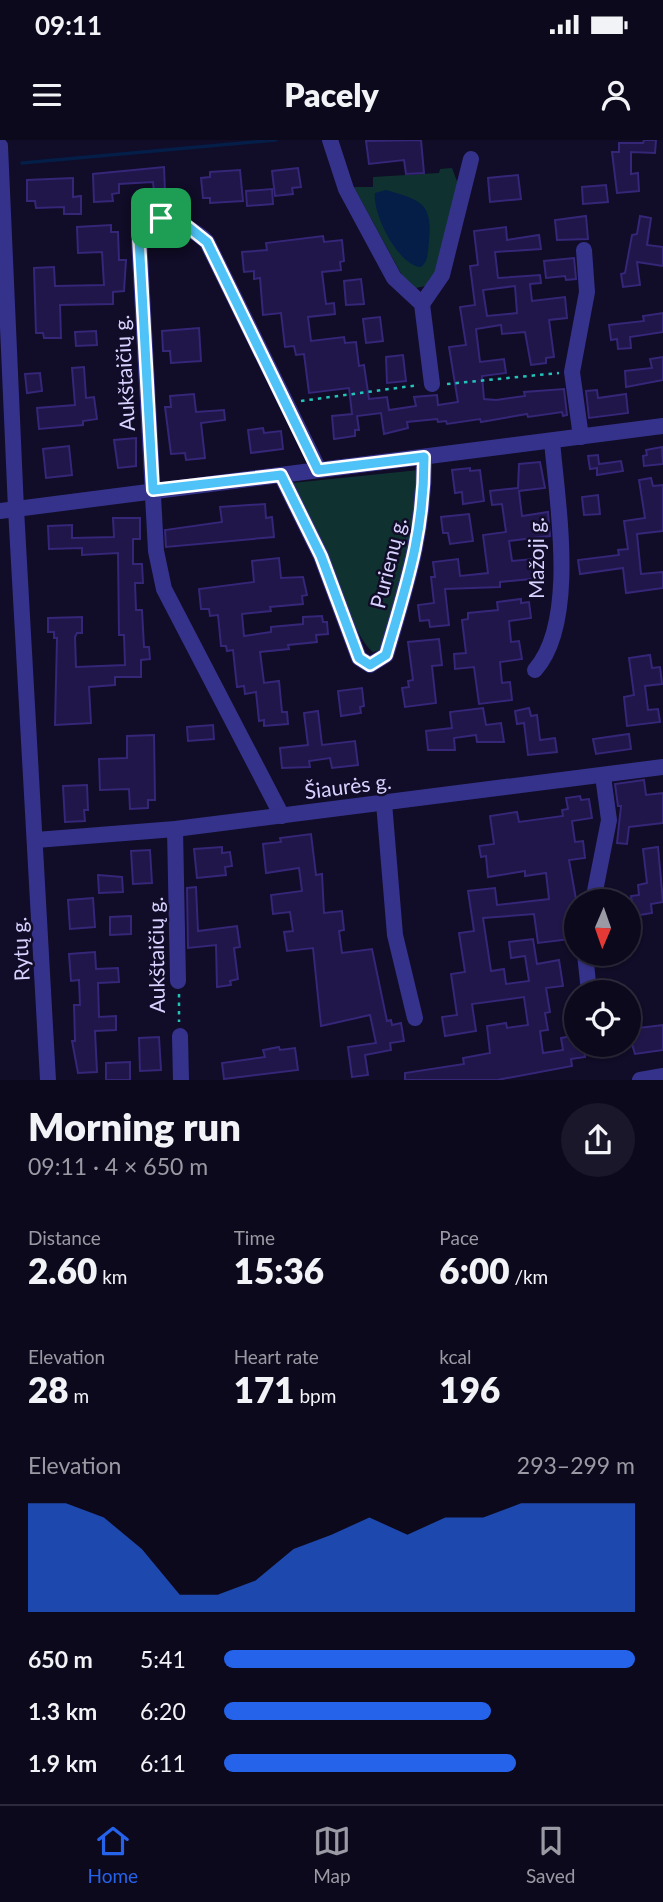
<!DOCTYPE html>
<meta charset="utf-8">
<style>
body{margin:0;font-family:Lato,sans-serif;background:#1b172a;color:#f1f3f6;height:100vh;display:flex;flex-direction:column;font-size:26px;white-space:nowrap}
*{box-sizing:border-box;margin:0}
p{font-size:23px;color:#9a9aa4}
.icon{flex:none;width:38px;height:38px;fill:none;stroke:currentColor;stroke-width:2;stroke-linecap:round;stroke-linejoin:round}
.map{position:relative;height:940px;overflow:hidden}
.details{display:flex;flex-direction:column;background:#0d091d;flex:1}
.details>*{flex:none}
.needle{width:46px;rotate:182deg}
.buttons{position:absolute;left:564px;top:749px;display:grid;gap:14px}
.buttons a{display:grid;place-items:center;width:77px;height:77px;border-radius:50%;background:#0d091d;box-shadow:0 2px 5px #0004,0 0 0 2px #2d2a3b;font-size:35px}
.pin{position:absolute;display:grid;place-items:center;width:60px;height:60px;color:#fff;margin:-30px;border-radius:14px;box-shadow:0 4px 10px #0006}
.round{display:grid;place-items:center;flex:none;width:74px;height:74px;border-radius:37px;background:#1b172a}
.headline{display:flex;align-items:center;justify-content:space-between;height:119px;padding:0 28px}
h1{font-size:38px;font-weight:800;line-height:52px}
.metrics{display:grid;grid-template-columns:repeat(3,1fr);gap:10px;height:119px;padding:7px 28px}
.metrics div{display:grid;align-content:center}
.metrics b{font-size:35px;font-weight:800}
.metrics small{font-size:19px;font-weight:400}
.metrics p{font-size:19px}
.chart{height:196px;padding:14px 28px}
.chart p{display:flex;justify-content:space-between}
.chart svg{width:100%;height:126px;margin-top:7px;fill:#2563eb;opacity:.7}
ul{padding:0 28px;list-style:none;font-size:23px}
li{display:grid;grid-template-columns:112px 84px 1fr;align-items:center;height:52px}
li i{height:18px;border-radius:9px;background:#2563eb}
.status{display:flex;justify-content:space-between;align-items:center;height:49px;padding:0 35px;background:#0d091d;direction:ltr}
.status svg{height:19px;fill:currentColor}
header{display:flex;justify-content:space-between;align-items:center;height:91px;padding:0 28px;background:#0d091d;font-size:32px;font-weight:800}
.dock{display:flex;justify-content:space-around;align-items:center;height:98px;border-top:2px solid #2d2a3b;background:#0d091d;font-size:19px;color:#9a9aa4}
.dock a{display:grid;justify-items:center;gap:4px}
.dock .current{color:#2563eb}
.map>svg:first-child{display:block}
.green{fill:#0f3230}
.water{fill:#041e48}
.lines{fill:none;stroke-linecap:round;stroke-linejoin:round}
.stream{stroke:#041e48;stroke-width:3.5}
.building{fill:#20164a;stroke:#352678;stroke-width:2;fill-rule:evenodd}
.path{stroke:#22c4b8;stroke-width:2.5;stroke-dasharray:3.5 5;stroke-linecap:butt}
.minor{stroke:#35328b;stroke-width:16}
.route-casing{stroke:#fff;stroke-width:14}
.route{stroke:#4fc3f7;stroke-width:9}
.labels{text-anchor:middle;stroke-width:5;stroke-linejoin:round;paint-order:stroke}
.street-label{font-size:21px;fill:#d7d2ff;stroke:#110c27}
</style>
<div class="status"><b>09:11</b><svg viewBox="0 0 49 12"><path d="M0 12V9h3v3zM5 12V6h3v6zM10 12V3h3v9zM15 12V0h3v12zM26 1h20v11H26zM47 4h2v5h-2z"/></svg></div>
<header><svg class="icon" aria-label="menu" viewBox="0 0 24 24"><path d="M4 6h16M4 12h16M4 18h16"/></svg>Pacely<svg class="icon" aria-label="person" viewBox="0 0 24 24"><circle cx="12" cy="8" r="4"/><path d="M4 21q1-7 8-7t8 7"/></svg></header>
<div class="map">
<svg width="663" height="940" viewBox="0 0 663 940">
<rect width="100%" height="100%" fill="#110c27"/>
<g class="green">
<path d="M452 28 458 44 439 126 430 145 416 148 404 139 354 47H373V37L439 33 440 29Z"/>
<path d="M419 330 418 377 384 498 379 510 373 512C352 496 335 429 322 402 313 382 302 363 292 343Z"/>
</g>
<path class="water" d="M386 50C419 60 433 61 429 101 428 110 429 121 421 127 398 126 372 73 375 53Z"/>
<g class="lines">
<path class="stream" d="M22 23 276 0"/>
</g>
<g class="building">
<path d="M421 0 424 33 406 34 404 20 369 24 366 1Z"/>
<path d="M644 0H656L655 13 631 12V34L638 33 639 51 617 53 612 12H619V3H643Z"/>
<path d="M164 27 165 52H154L153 42 119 44V53L112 54 113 61 94 62 93 34Z"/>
<path d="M298 28 301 47 292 48 293 54 275 56 272 31Z"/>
<path d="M240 30 243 61 210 63V58H203L201 38 210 37V32Z"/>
<path d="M518 35 521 59 490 62 488 38Z"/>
<path d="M73 38V57L81 56V74H64V67L36 68 35 61H27V40Z"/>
<path d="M606 45 608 62 583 64 582 47Z"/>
<path d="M272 49 273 64 247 66 246 51Z"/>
<path d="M586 76 588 99 557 100 555 80Z"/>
<path d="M640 76 651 78 647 105 663 107V126L637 122 640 145 623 147 621 134 625 133 632 95 637 94Z"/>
<path d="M111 85V92H118L119 120H126L124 151 113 152V164L60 165 61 198H44L43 193H36L34 128 54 127 55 146 104 145 102 112 78 113 77 87Z"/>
<path d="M506 87 507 100 539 95 541 109 495 112 498 138 540 135 541 143 530 144 532 161 565 157 567 178 549 180 554 217 546 218V223L531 225 525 192 502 194 501 185 476 189 480 222 504 219 506 233 482 236 484 259 496 260 525 256 524 252 564 249 567 275 563 276 562 272 528 277 527 274 481 282 480 279 447 284 446 281 438 282 437 279 407 282 408 288 384 294 381 273 357 276 359 290H355V296L334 299 332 276 352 274 349 248 309 253 304 214 296 215 294 206 285 207 281 173 263 175 260 138 254 139V131L244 132 242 112 267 110 266 103 323 96 324 102 342 100 344 121 340 122 341 130 322 132 326 164 334 163 335 174 308 177 311 201 344 197 345 203 356 202 359 226 364 225 369 259 387 257 389 270 416 266 414 257 437 255 438 265 458 262 449 207 466 205 460 167 475 165 470 126 478 125 474 91ZM515 146 517 173 487 176 483 150Z"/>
<path d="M574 118 576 139 566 140 565 136 546 138 544 121Z"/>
<path d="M361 139 364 164 346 165 344 141Z"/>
<path d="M663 173V192L630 197 631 208 618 209 617 199 611 200 609 185 644 181 643 176Z"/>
<path d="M380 177 383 201 366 203 363 179Z"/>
<path d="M199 188 201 221 171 223 170 211H163L162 191Z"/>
<path d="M96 191 97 205 76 206 75 192Z"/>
<path d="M403 215 406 241 387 243 386 217Z"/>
<path d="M663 217V240L626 247 625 231 652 228 650 219Z"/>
<path d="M84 227 86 258 94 257 97 279 83 281V285L39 289 37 268 75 265 72 228Z"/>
<path d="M40 233 42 251 27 253 25 234Z"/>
<path d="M597 250 598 258 626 254 628 273 589 278 586 251Z"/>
<path d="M194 254 196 272 224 270 225 280 201 283 205 318 186 320 185 313 171 314 165 267H171L170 256Z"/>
<path d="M263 288 264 293 281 291 283 309 251 313 248 290Z"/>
<path d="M136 298V326L118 328 114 300Z"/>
<path d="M69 306 72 335 46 338 43 309Z"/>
<path d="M662 307 663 324 644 326 643 316 647 315 646 310Z"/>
<path d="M598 315 599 324 621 321 623 331 597 335V328L590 329 588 316Z"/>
<path d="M540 322 545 348 519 351 522 376 548 372 550 396 509 401 512 421 533 419V422H540L541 438 500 442V447L445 449 449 485 430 487 429 480 420 481 418 465 434 463 431 437H435L433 422 458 419 460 436 488 433 483 395 506 392 502 364 492 365 490 351 518 348 519 324Z"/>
<path d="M470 328V331L480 330 484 361 463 364 462 352 455 353 452 330Z"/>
<path d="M651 338 653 346 663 345V391L637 394 641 434 663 432V448L626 453 623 428 580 434 578 420 619 415 618 410 628 409 624 381 645 378 639 340Z"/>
<path d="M598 355 600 374 584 375 582 357Z"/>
<path d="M265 364 266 378 272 377 274 397 166 407 165 390 222 382 220 367Z"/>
<path d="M469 374 473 401 450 404 448 393H443L441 377Z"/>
<path d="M113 378H140V399H133V424H142L143 443H135L136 470H142L144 507H149L150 519 141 520V537H115V545L89 547 91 583 55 585 57 498H54V492H48V478L82 477V493H77L75 497 76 527 125 525 124 495H119L118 413 82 415V408L49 409 48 386 72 385V398L114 397Z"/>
<path d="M279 418 281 438 303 437 307 455 302 456 303 464 270 467 271 471 242 474 244 496 271 492V487L303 484V477L322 476 323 482H327L328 494 316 495 317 502 288 505 289 509 260 512 264 543 279 541 282 572H287L288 584 264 586V580L259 581 256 552 245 554 244 546 237 547 233 510 227 511 226 506H221L218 475 210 476 209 469H201L199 449 254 442 252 421Z"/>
<path d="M521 459V463L529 462 531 478 509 481 511 502 519 501 522 519 500 522 502 543 510 542 512 560 479 564 474 527 455 529 454 514 466 513 462 480 468 479V473L498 470 497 462Z"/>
<path d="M439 499 442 525 432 526 436 563 405 567 402 548 409 547 408 541 413 540 408 502Z"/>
<path d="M650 515 652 528 660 527 662 544 645 546 648 570 658 569 660 582 627 586 624 557 634 555 629 518Z"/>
<path d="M362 548 364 566 360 567 361 573 341 576 338 551Z"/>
<path d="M483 568 486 585 501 583 504 602H477L476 595 454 598 455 610H428L426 591 452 588 450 572Z"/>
<path d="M529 568 531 576 537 575 540 600 555 598 557 612 528 615 524 583 517 584 515 571Z"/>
<path d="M318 571 322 605 355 601 358 625 332 628 330 618 309 621 310 627 282 628 280 608 308 605 304 573Z"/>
<path d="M213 585 214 599 188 601 187 587Z"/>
<path d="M629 594 631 609 596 614 593 599Z"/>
<path d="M154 595 155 660H148V668L130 669 129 649 100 650 99 619 127 618V596Z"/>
<path d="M644 640 646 655 663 653V683L629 687 627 704 617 703 621 666H618L615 644Z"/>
<path d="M87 645 88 670H84L85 681 65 682 63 646Z"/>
<path d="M580 656 581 660 589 659 592 678 572 681 575 702 583 701 585 718 569 720 576 759V778L568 779 571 799 538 803 534 774 483 778 491 831 504 829 506 844 529 841 525 816 511 818 509 802 533 799 537 824 559 820 563 846 546 848 550 872 545 873 548 890 540 891 543 913 563 910 561 898 576 895V905H583L585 917 571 919 572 926 497 940H405V933L464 924 463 918 490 913 487 886 506 883 507 888 528 885 524 857 472 864 476 891 445 896 442 877 457 875 451 834 465 832 459 793 474 791 468 751 495 748 497 765 549 759 546 733 525 736V731L488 737 486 716 481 717 479 706 494 704 490 676 517 672 519 682 563 676 562 670 568 669 566 658Z"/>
<path d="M311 694 316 735 322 734 324 773 342 771 344 790 339 791 342 813 372 809 387 881 391 880 392 885 401 883 404 901 390 903 391 910 365 915 368 935 352 937 348 907 376 903 370 875 321 886 313 808 287 811 284 792 293 791 290 772 273 774 271 755 302 751 299 728 266 733 263 704 281 702 280 698Z"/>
<path d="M222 707V713L230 712 232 726 225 727 226 735 197 738 194 709Z"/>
<path d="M658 707 663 762 651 764 652 773 634 776 631 756 639 755 638 745 647 743 643 709Z"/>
<path d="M150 710 152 743 133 744 131 711Z"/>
<path d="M98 735 122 737 123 752 99 753Z"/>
<path d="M196 747 198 791 237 786 240 807 234 808 238 839 230 841 231 845 217 847 216 805 188 808 187 748Z"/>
<path d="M93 758 95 787 70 789 68 760Z"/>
<path d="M131 776V794L110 795V777Z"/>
<path d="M95 812 96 829 118 828 119 842 98 843 99 877 116 876V890L95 891 97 932 78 933 72 901H75L74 865H80L79 840 71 841 69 814Z"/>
<path d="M663 885V910L635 914 629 894 639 893 638 888Z"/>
<path d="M159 897 161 930 140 931 139 898Z"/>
<path d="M279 907 280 910 295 908 298 930 224 939 222 923 265 917 263 910Z"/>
<path d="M130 922V940H106V923Z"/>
</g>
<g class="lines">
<g class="path">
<path d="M447 244 559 233"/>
<path d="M301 261 419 245"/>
<path d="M179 854V882"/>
</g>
<g class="minor">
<path d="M330 0 346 49 394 138 422 164 432 244"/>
<path d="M0 6 16 369 48 940"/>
<path d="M422 164 442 135 471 19"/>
<path d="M581 297 572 232 587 152 584 110"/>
<path d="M281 335 321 416 359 518 370 525 386 515C407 443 424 394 424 317"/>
<path d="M0 371 663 286"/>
<path d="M535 530C578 482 557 361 552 301"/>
<path d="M384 663 395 795 415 878"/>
<path d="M282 676 164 449 156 411 139 98C144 62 193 87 207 102L319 330"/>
<path d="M175 689 178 841"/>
<path d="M36 700 175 689 663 627"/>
<path d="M593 761 609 680 603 636"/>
<path d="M585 814 589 852"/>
<path d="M180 896 181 940"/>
<path d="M640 940 663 936"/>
</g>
</g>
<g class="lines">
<g class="route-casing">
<path id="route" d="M161 78 187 86 207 102 318 330 424 317C424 394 407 443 386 515L370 525 359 518 321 416 281 335 153 350 139 98C141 85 149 81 161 78Z"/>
</g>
<use href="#route" class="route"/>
</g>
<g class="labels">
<g class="street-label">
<text transform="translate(125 233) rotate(-93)" y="7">Aukštaičių g.</text>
<text transform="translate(537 418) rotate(-90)" y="7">Mažoji g.</text>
<text transform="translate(389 423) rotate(-76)" y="7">Purienų g.</text>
<text transform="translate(348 647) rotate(-7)" y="7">Šiaurės g.</text>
<text transform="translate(21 809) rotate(-93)" y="7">Rytų g.</text>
<text transform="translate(157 815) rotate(-91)" y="7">Aukštaičių g.</text>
</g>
</g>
</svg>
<div class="buttons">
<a><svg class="needle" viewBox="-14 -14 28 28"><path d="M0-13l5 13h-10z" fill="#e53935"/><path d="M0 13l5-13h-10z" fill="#9a9aa4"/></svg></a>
<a><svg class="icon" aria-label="locate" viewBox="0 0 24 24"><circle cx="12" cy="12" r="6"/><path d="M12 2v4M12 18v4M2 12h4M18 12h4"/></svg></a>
</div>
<div class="pin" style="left:161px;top:78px;background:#1e9e55"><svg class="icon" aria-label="arrive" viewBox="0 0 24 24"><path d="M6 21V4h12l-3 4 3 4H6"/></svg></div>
</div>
<section class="details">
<div class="headline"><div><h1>Morning run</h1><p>09:11 · 4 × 650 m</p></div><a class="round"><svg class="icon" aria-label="share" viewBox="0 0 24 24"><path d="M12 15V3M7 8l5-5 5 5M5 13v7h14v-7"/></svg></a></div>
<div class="metrics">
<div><p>Distance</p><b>2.60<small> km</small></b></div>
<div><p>Time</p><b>15:36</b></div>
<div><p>Pace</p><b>6:00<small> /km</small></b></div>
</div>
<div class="metrics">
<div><p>Elevation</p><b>28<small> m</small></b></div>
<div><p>Heart rate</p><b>171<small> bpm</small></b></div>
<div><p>kcal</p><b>196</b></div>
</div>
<div class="chart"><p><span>Elevation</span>293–299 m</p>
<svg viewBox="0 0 160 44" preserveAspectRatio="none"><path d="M0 44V6L10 6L20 11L30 22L40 38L50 38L60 33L70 22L80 17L90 11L100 17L110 11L120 11L130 6L140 6L150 6L160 6V44z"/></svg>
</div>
<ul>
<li><b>650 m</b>5:41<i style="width:100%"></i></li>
<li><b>1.3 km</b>6:20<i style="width:65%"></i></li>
<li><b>1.9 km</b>6:11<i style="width:71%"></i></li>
</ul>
</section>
<nav class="dock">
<a class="current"><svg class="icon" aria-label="home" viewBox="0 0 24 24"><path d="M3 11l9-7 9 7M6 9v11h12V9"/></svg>Home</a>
<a><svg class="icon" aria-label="map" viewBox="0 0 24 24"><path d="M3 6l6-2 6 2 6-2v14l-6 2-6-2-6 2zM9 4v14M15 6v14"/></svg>Map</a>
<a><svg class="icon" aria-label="saved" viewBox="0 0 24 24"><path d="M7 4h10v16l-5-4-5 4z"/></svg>Saved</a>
</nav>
